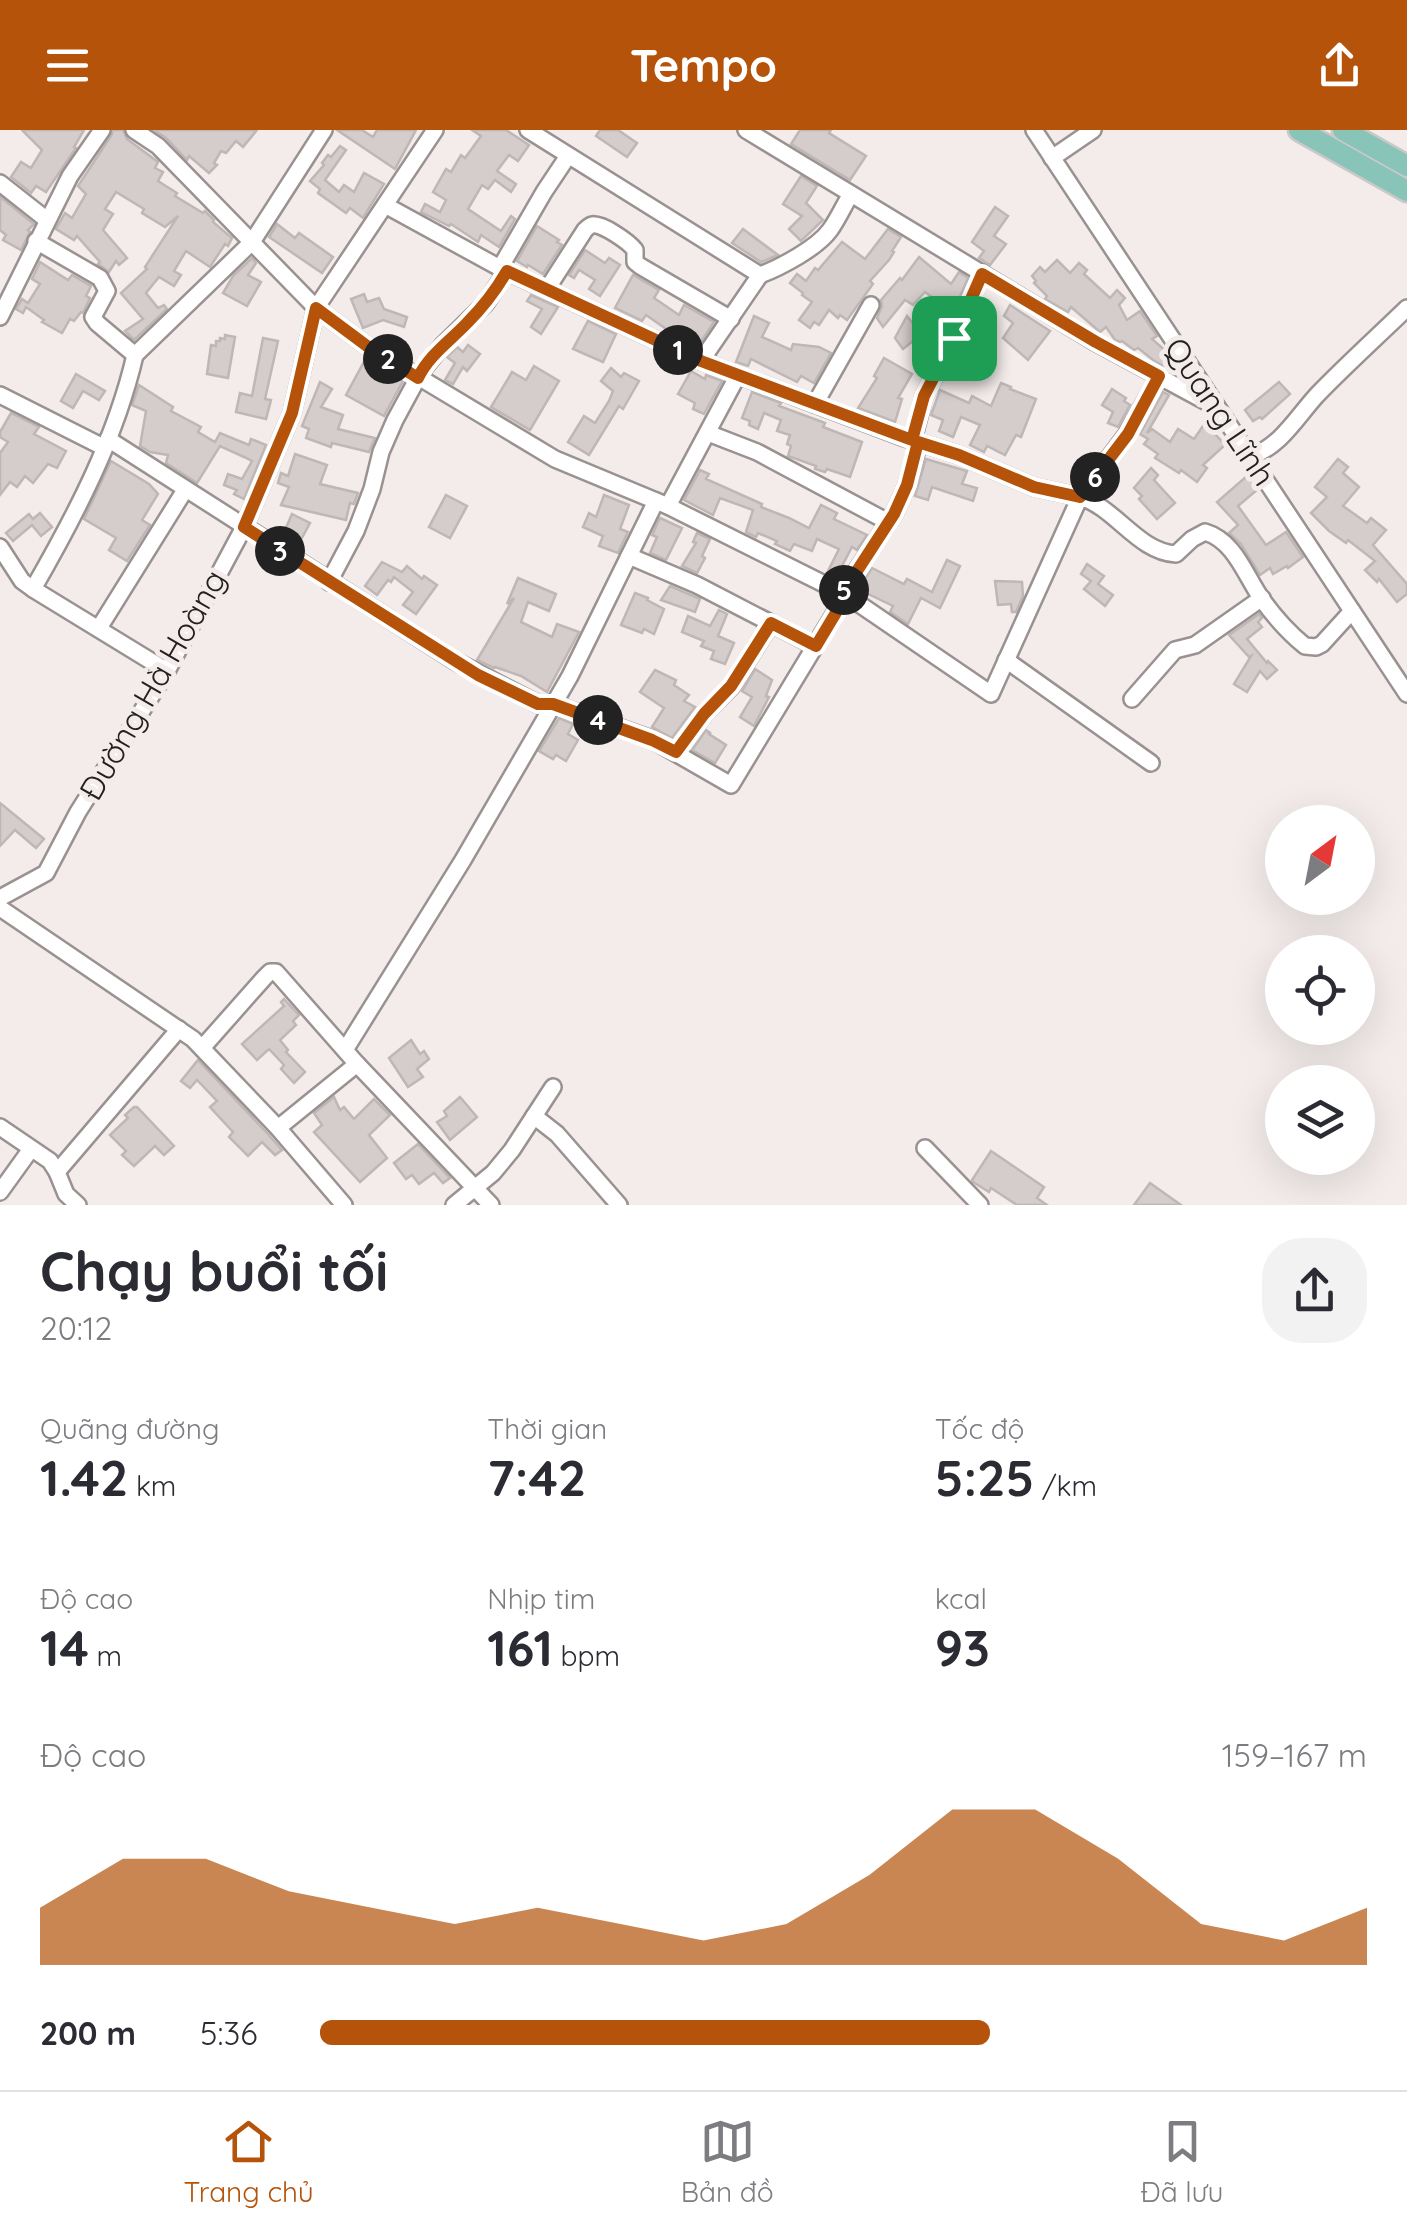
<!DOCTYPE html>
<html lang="vi">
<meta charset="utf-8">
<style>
body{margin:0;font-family:Quicksand,sans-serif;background:#f2f2f3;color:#2b2b33;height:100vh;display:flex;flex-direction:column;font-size:38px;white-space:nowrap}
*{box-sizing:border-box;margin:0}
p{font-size:32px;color:#7c7c81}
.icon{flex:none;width:55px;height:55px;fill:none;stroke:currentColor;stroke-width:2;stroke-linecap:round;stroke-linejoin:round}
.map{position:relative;height:1075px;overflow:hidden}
.side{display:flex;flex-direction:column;background:#fff;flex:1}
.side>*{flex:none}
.needle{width:65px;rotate:32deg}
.fabs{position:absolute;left:1265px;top:675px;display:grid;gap:20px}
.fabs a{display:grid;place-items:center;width:110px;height:110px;border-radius:50%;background:#fff;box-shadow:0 10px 40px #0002;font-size:50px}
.pin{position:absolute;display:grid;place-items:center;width:85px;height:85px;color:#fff;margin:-42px;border-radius:20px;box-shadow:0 5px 15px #0006}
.km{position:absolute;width:50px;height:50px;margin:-25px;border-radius:50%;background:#222;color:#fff;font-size:28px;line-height:50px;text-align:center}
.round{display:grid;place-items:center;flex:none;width:105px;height:105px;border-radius:40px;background:#f2f2f3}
.headline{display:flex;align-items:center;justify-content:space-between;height:170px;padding:0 40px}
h1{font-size:55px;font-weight:700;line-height:75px}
.figures{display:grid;grid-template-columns:repeat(3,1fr);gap:15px;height:170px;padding:10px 40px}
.figures div{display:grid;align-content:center}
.figures b{font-size:50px;font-weight:700}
.figures small{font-size:28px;font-weight:400}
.figures p{font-size:28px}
.chart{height:280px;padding:20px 40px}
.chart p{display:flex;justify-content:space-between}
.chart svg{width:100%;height:180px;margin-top:10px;fill:#b45309;opacity:.7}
ul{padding:0 40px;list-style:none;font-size:32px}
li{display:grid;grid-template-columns:160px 120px 1fr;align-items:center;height:75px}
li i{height:25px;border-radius:12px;background:#b45309}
header{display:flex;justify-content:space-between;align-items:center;height:130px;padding:0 40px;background:#b45309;color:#fff;font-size:45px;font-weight:700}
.dock{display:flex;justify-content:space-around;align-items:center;height:140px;border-top:2px solid #e1e1e2;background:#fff;font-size:28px;color:#7c7c81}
.dock a{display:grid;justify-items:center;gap:5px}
.dock .selected{color:#b45309}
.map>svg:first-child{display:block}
.building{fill:#d4cdcc;stroke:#beb7b6;stroke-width:2.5}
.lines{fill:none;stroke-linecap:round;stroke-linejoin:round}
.minor-casing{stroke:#999291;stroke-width:20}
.major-casing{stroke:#cac9c9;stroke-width:25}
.minor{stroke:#fff;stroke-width:15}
.major{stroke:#89c4b9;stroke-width:20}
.route-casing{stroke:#fff;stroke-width:20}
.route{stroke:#b45309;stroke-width:12}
.labels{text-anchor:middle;stroke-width:10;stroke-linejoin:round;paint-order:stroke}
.street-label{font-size:32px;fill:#232020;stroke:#f3eceb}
</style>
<header><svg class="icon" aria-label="menu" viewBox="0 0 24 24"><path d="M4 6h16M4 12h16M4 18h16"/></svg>Tempo<svg class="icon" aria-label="share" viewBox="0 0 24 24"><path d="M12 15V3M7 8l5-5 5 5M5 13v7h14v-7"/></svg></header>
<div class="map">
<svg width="1407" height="1075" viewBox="0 0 1407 1075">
<rect width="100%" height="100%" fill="#f3eceb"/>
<g class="building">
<path d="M22 0H84L74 17 76 18 46 62 36 56 31 63 11 47 21 32 31 38 42 20Z"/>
<path d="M113 0H123L127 9 158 32 155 38 163 42 158 51 177 63 175 66 203 83 205 81 214 90 213 92 232 108 228 116 225 114 210 137 186 121 174 141 181 145 174 156 159 147 146 163 158 178 164 175 167 179 134 210 125 201 143 189 121 163 147 139 145 137 178 86 165 97 142 83 144 79 116 62 105 79 113 84 103 100 127 128 119 135 116 131 109 142 98 134 100 132 77 106 74 110 56 99 65 83 72 88 86 64 78 56 111 6Z"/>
<path d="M154 0H257L243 17 236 11 226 23 221 21 214 33 217 35 209 43 189 26 187 30 166 8Z"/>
<path d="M337 0H362L373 7 377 0H416L395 39Z"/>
<path d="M472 0H506L529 15 518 31 509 25 497 41 516 54 511 62 495 50 488 59 482 55 468 79 501 101 511 86 515 89 499 117 481 105 478 112 451 94 449 96 421 82 425 74 440 82 446 70 433 62 446 39 451 42 461 25 465 28 481 6Z"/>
<path d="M600 0H618L637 13 627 27 596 6Z"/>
<path d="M800 0H831L829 3 866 26 850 50 791 14Z"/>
<path d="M340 16 346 20 325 50 339 62 344 55 354 62 364 43 384 54 363 88 350 78 346 83 318 63 320 59 310 51 324 35 322 33 328 25 331 27Z"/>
<path d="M801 46 817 56 806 73 823 90 801 111 789 99 802 86 783 74Z"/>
<path d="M0 67 34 94 28 100 30 102 21 120 3 110 6 105 0 100Z"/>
<path d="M995 77 1008 86 994 106 1006 114 990 135 979 128 984 121 972 112Z"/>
<path d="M277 94 295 108 299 103 333 127 322 143 269 107Z"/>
<path d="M537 96 559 110 557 112 562 115 543 144 528 135 527 137 517 131Z"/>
<path d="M743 99 778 125 761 132 732 113Z"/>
<path d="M888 99 901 107 892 121 894 122 889 130 870 151 873 154 847 190 840 185 838 188 829 180 819 195 814 192 810 198 799 190 812 172 802 165 803 163 790 153 797 144 806 151 815 138 818 140 842 112 865 129Z"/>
<path d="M585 120 605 133 609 128 620 135 600 166 589 159 595 150 579 140 574 148 569 145Z"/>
<path d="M919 127 951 154 959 142 968 148 953 183 925 162 913 175 905 170 883 197 877 188 882 176 881 170 900 148 902 150Z"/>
<path d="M252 128 256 133 248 145 261 152 247 176 223 163 233 146Z"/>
<path d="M1057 130 1070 143 1079 133 1087 140 1084 144 1110 168 1117 160 1125 168 1119 175 1127 190 1140 181 1157 206 1152 209 1167 222 1175 234 1170 240 1153 230 1138 218 1134 220 1122 211 1120 212 1115 210 1106 197 1100 202 1071 177 1068 182 1045 169 1047 166 1034 153 1036 151 1032 146 1040 137 1045 142Z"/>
<path d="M40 132 68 150 72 145 91 156 86 166 90 168 83 183 81 182 74 191 70 189 62 203 42 192 44 190 26 177 23 183 16 179 22 169 28 173 40 154 32 149Z"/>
<path d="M633 145 659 160 654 168 679 185 684 175 714 192 698 216 668 203 669 201 646 185 642 191 615 178Z"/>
<path d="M364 164 367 172 379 168 384 179 407 187 404 197 383 190 363 198 351 169Z"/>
<path d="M531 165 558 177 541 204 531 197 542 179 527 171Z"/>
<path d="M1010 175 1050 201 1028 230 1003 208 1013 193 1004 186Z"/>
<path d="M754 186 769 193 762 207 791 220 793 214 819 217 831 223 814 253 801 246 797 252 751 229 748 236 736 232Z"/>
<path d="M907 186 927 211 919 218 913 211 903 219 895 208Z"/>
<path d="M588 191 616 204 603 232 573 219Z"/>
<path d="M225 205 235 207 228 248 207 244 211 215 216 216V211H220V208L225 209Z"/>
<path d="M263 208 278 211 265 269 271 270 266 289 236 282 240 263 252 266Z"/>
<path d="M468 215 480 224 467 241 463 237 453 254 445 250 455 233 447 227 457 217 463 222Z"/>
<path d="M366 228 403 251 384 286 346 265Z"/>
<path d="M884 228 912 244 898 268 902 269 895 292 858 278 877 248 874 246Z"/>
<path d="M534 236 559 251 530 300 491 277 512 242 526 250Z"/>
<path d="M611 238 621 247 624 243 639 251 623 279 619 276 589 325 568 312 584 286 595 293 609 271 613 261 601 251Z"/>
<path d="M691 241 705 249 706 245 722 251 704 284 693 279 695 273 678 264Z"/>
<path d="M76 244 105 261 99 270 83 261 73 278 61 271Z"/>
<path d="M320 252 332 259 321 277 343 285 338 299 375 308 369 322 332 313 331 317 306 308 309 299 302 296Z"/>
<path d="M1279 252 1290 264 1262 289 1260 287 1253 291 1245 280Z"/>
<path d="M1001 253 1011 257 1010 259 1036 269 1021 307 1016 305 1005 325 987 316 984 322 970 315 980 295 961 287 953 307 939 301 943 290 931 285 940 260 969 273 972 266 991 276Z"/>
<path d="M139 255 173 277 171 281 201 297 198 302 215 312 220 303 249 315 251 309 266 315 244 369 234 364 237 360 224 355 228 344 242 349 252 331 244 327 220 316 197 353 166 333 168 325 150 322 140 316 146 281 132 275Z"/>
<path d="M1112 259 1126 268 1124 271 1130 275 1118 297 1108 293 1113 282 1102 275Z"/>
<path d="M752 262 781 273 779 276 825 293 823 297 862 312 850 347 827 339 825 342 815 339 816 336 788 326 791 316 787 314 790 305 777 301 781 290 764 283 758 299 749 295 750 291 742 288Z"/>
<path d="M1163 262 1169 265 1147 303 1152 299 1170 312 1178 299 1194 309 1205 293 1225 315 1203 335 1207 338 1197 352 1181 340 1179 343 1155 328 1158 324 1144 314 1148 309 1140 304Z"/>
<path d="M11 283 39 297 34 304 66 321 57 338 48 334 33 353 25 346 17 357 10 352 0 365V323L8 312 0 307V302Z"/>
<path d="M295 324 327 335 320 354 358 363 354 374 350 373 346 390 281 375 289 357 278 353 281 343 288 346Z"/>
<path d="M926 329 967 341 962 354 977 358 973 371 932 357 928 370 915 366Z"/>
<path d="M1338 329 1348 337 1343 343 1359 357 1343 376 1367 393 1371 388 1386 400 1373 415 1407 454V464L1397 472 1379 449 1377 452 1365 440 1375 431 1348 410 1346 413 1329 401 1311 383 1327 367 1315 357Z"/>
<path d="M111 331 149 354 158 364 142 390 150 395 127 431 109 420 116 408 84 389Z"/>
<path d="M1151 338 1158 345 1154 350 1175 373 1157 389 1139 369 1142 366 1134 358Z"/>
<path d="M700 340 709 344 706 349 762 374 761 377 789 388 809 398 821 375 837 383 834 389 867 405 857 420 852 417 842 436 845 438 838 448 827 443 839 419 817 409 812 421 794 414 790 421 775 414 777 411 758 403 756 407 746 402 753 380 720 368 713 385 684 370Z"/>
<path d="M1248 345 1258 359 1238 376 1266 415 1286 402 1303 427 1288 438 1287 436 1273 444 1270 438 1260 445 1241 414 1229 403 1238 395 1217 372Z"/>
<path d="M446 365 467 376 450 408 429 397Z"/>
<path d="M604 365 629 375 620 399 628 402 618 423 599 416 603 406 583 397 589 383 596 387Z"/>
<path d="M40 383 52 397 41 406 32 395 13 411 6 403 29 384 33 389Z"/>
<path d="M292 384 310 393 297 417 282 407Z"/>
<path d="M660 388 682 398 666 430 650 423 657 407 652 405Z"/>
<path d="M697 403 710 409 702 426 705 428 697 443 682 436 696 413 693 412Z"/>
<path d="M947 430 960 436 940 478 921 468 908 494 890 482 893 476 858 459 872 438 904 454 907 449 932 462Z"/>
<path d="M382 432 402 442 407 436 422 449 424 446 437 455 416 484 403 475 413 462 394 447 391 452 388 450 377 465 365 456Z"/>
<path d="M1087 434 1104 446 1098 454 1113 465 1105 476 1084 459 1091 451 1081 444Z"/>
<path d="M518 448 556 464 549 481 528 472 521 492 552 507 557 494 579 502 547 562 521 546 495 537 494 538 477 530 514 468 507 474Z"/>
<path d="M995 451 1022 452 1023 466 1016 482H1012L1011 474 998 475Z"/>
<path d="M670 456 700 469 695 482 661 470Z"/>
<path d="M635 463 648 468 647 470 664 479 654 504 644 499 642 503 621 495Z"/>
<path d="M719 480 727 484 718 506 734 513 725 534 711 529 714 521 701 516 704 511 682 502 688 486 710 496Z"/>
<path d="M1259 484 1262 488 1258 492 1262 497 1247 509 1267 533 1268 531 1277 540 1267 549 1260 541 1247 562 1234 554 1251 526 1249 527 1229 505Z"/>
<path d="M755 539 772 550 766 566 769 567 754 596 740 587 752 567 742 561Z"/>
<path d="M655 540 676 550 674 555 689 565 684 571 695 577 672 608 652 597 664 578 640 562Z"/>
<path d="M559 588 573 594 568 604 578 610 566 631 556 625 553 629 539 621Z"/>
<path d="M706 600 710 603 709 604 726 615 715 633 692 620Z"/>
<path d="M0 673 44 709 36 718 15 700 0 716Z"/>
<path d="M284 869 299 885 293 891 296 895 280 910 288 920 286 922 305 942 294 953 281 939 284 935 269 919 257 930 242 914 284 876 281 872Z"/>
<path d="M411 910 420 924 424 921 429 929 417 939 423 947 408 957 389 928Z"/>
<path d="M198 930 267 1003 282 1020 275 1025 262 1012 248 1026 229 1007 233 1002 210 977 217 971 197 950 190 958 181 951Z"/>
<path d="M334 967 340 980 344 977 354 989 374 969 390 985 369 1005 387 1028 360 1052 314 1002 322 995 314 983Z"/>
<path d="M460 967 477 987 450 1010 437 992 447 986 444 981Z"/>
<path d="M134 977H137L174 1016 164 1025 155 1016 134 1036 122 1025 126 1021 110 1005 128 988 125 985Z"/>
<path d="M418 1014 450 1048 443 1053 434 1043 419 1054 412 1045 406 1049 394 1033Z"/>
<path d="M991 1021 1044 1057 1037 1068 1047 1075H1017L991 1058 989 1062 973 1052 972 1050Z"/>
<path d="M1150 1053 1181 1075H1134Z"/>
</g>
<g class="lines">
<g class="minor-casing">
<g id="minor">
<path d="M134 0 158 16 316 178 367 216 555 329 668 376 738 245"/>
<path d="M528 0 760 145 701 231"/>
<path d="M746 0 1095 212 1214 276"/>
<path d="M1034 0 1407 564"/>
<path d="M1052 28 1093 0"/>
<path d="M0 53 47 90"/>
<path d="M385 75 500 138 701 231 902 307 959 325 1034 357 1080 367 1127 304 1159 247"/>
<path d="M36 111 100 148 107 161 93 187 97 193 135 225C116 308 75 386 33 459L167 541"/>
<path d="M500 138 544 62 568 26"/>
<path d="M760 145C781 137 817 118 830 100 838 89 844 75 851 64"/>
<path d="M547 159 585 100C587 98 589 96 592 95 602 93 629 112 635 120V132L640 136 731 189"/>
<path d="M0 187 70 46 102 0"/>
<path d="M135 225 252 112 324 0"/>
<path d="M0 265 103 317"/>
<path d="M815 274 871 175"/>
<path d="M708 303 757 322 888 392"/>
<path d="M108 309 455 531 538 574H553L651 609 731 655 846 465"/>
<path d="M913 310 924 266 955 207 982 143"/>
<path d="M1250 327C1281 316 1296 288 1317 265 1346 235 1377 207 1407 178"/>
<path d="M668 376 846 465 991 564 1080 367C1115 377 1138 422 1176 424L1192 409 1205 402C1235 411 1245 445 1261 468 1273 485 1289 503 1305 516L1316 517 1322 514 1352 481"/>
<path d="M0 417 22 451 33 459"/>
<path d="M629 426 697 455 815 516"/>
<path d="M329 452 356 401 372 359 381 322 395 290 421 242 442 216 486 173 507 141"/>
<path d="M842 463 894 384 907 355 919 312"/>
<path d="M99 498 185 360"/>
<path d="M1006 530 1151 633"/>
<path d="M1132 569 1175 520 1195 515 1262 468"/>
<path d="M676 622 704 584 731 557 771 493"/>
<path d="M0 768 46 743 78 682 167 541 244 397 292 283 316 178 435 0"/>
<path d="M0 778 193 909 278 998 344 1075"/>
<path d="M202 918 264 848 270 842H276L357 934 491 1075"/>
<path d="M345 920 463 730 570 546 656 371"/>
<path d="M534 986 557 1004 619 1075"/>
<path d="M0 997 50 1031 57 1042 66 1064 78 1075"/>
<path d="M278 998 357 934"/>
<path d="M925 1018 980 1075"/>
<path d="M57 1042 179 899"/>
<path d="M0 1062 31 1019"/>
<path d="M454 1075 493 1043 512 1020 553 957"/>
</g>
</g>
<g class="major-casing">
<g id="major">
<path d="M1299 0 1407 61"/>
<path d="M1343 0 1407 36"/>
</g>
</g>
<use href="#minor" class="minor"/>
<use href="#major" class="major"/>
</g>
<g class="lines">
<g class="route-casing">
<path id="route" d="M507 141 701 231 912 310 924 266 954 208 982 144 1096 212 1159 246 1128 304 1080 367 1034 357 959 325 918 312 907 355 894 384 842 464 846 466 816 516 771 493 731 556 704 584 676 622 652 610 553 574H538L478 545 244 397 292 283 316 178 367 216 418 248C429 225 450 211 467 193 483 177 496 160 507 141Z"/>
</g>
<use href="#route" class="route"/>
</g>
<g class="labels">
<g class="street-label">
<text transform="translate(1220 282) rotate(56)" y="11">Quang Lĩnh</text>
<text transform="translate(153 555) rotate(-60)" y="11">Đường Hà Hoàng</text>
</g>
</g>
</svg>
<div class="fabs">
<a><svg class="needle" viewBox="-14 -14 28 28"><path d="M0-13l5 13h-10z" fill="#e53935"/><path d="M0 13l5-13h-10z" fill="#7c7c81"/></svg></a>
<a><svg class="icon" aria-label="locate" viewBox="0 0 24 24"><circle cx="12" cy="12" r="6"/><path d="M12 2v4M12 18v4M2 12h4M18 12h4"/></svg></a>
<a><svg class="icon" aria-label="layers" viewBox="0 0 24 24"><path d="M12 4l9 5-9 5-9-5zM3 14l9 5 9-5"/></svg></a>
</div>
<div class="pin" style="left:954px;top:208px;background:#1e9e55"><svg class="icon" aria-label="arrive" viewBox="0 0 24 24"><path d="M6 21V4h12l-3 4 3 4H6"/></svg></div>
<b class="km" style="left:678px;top:220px">1</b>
<b class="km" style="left:388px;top:229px">2</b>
<b class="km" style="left:280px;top:421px">3</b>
<b class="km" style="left:598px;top:590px">4</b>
<b class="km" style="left:844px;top:460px">5</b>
<b class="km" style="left:1095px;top:347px">6</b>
</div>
<section class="side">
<div class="headline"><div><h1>Chạy buổi tối</h1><p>20:12</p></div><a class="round"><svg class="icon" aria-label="share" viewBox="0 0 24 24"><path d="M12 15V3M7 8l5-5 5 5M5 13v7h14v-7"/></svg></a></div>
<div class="figures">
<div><p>Quãng đường</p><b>1.42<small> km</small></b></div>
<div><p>Thời gian</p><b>7:42</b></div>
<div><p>Tốc độ</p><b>5:25<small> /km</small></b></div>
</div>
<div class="figures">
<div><p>Độ cao</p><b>14<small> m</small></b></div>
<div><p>Nhịp tim</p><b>161<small> bpm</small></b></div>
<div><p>kcal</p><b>93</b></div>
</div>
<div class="chart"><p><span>Độ cao</span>159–167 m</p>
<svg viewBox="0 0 160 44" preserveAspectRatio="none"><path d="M0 44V30L10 18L20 18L30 26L40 30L50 34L60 30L70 34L80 38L90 34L100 22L110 6L120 6L130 18L140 34L150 38L160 30V44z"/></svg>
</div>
<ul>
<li><b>200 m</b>5:36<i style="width:64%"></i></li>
</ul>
</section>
<nav class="dock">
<a class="selected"><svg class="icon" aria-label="home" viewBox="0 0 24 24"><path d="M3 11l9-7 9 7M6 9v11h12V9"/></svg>Trang chủ</a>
<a><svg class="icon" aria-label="map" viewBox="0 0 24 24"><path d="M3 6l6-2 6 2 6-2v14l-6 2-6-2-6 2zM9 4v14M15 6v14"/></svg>Bản đồ</a>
<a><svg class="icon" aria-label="saved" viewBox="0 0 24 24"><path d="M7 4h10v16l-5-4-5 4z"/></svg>Đã lưu</a>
</nav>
